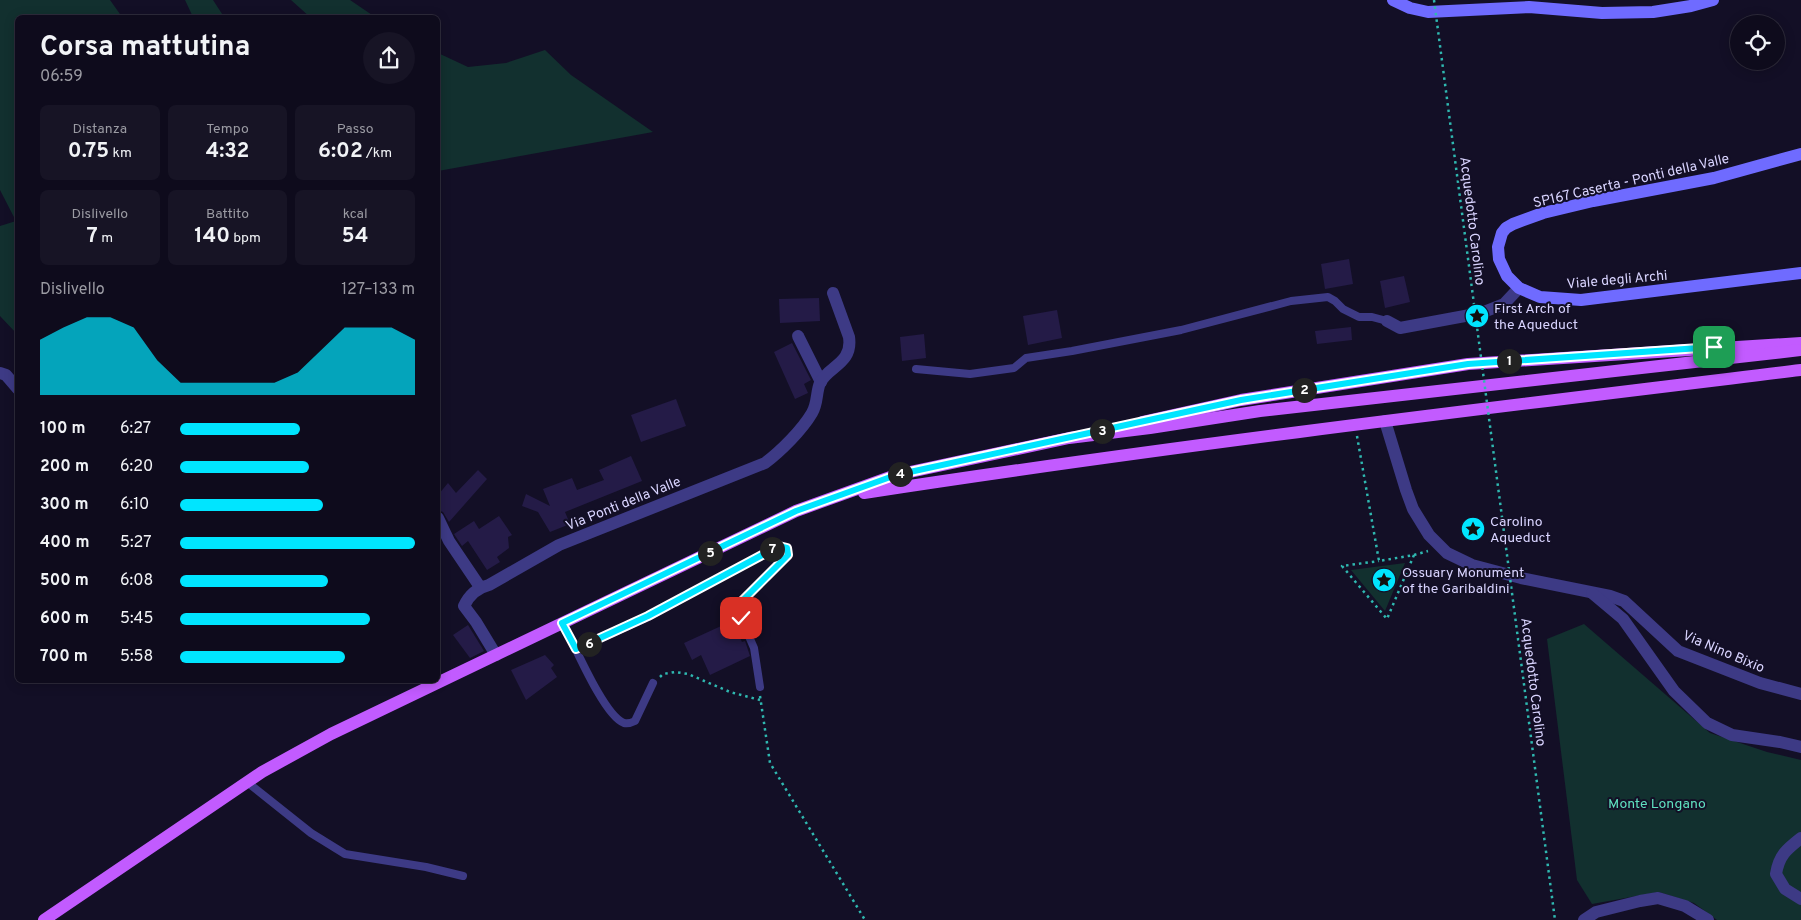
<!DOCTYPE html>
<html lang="it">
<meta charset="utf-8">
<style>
body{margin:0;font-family:Overpass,sans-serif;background:#171425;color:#f1f3f6;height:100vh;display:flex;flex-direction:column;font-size:19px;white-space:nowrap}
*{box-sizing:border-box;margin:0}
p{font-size:16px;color:#9b9ba3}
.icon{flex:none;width:28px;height:28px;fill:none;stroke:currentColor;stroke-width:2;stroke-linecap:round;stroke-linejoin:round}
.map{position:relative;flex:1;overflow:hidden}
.sheet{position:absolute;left:15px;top:15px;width:425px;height:668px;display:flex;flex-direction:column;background:#0e0b1c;border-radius:8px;box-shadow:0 2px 12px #0003,0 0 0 1px #2e2b3b}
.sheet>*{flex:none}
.tools{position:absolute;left:1730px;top:15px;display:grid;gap:10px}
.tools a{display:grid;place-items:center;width:55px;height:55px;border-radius:50%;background:#0e0b1c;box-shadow:0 2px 12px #0003,0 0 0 1px #2e2b3b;font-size:25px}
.pin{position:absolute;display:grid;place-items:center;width:42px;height:42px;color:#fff;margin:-21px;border-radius:10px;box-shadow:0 2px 8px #0006}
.km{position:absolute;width:25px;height:25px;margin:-12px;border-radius:50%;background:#222;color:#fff;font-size:14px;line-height:25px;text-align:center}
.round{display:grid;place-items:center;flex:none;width:52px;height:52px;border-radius:26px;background:#171425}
.summary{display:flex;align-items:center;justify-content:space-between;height:85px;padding:0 25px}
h1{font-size:28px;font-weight:700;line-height:38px}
.figures{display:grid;grid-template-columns:repeat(3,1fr);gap:8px;height:85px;padding:5px 25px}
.figures div{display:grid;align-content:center;border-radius:8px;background:#171425;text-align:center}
.figures b{font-size:21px;font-weight:700}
.figures small{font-size:14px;font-weight:400}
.figures p{font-size:14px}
.chart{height:140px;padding:10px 25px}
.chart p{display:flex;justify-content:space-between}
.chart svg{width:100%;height:90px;margin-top:5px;fill:#00e5ff;opacity:.7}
ul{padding:0 25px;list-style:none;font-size:16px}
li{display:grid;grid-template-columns:80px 60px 1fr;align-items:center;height:38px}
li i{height:12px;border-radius:6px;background:#00e5ff}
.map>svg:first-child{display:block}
.green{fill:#12302f}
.building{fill:#241b47}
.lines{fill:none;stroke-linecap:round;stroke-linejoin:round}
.path{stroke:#2fb8b0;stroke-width:2.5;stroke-dasharray:2.5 4;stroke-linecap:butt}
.lane{stroke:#3d3a85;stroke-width:8}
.street{stroke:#3d3a85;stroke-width:12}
.secondary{stroke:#6f6bff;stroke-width:12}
.primary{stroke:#c25bff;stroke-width:12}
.path-bridge{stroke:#2fb8b0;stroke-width:2.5;stroke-dasharray:2.5 4;stroke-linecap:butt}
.route-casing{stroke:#fff;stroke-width:10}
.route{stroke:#00e5ff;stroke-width:6}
.labels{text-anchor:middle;stroke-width:4;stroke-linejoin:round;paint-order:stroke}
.street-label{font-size:14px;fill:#d9d4ff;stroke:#130f26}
.poi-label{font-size:14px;fill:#d9d4ff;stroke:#130f26;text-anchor:start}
.park-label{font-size:14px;fill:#5fe0c0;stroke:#130f26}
</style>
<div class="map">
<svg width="1801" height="920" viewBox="0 0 1801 920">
<rect width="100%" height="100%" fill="#130f26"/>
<g class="green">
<path d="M0 0H110L122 17 18 18 17 334 0 316V226L16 221 0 190Z"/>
<path d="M185 0H213L224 17H193Z"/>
<path d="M291 0H350L375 17H310Z"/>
<path d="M545 50 571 75 653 132 438 171V53L468 67 506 63Z"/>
<path d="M1405 563 1385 611 1351 570Z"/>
<path d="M1584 624 1710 733 1767 752 1801 760V920H1717L1694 903 1659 892 1592 904 1577 880 1547 639Z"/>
</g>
<g class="building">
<path d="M1349 259 1353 284 1325 289 1321 264Z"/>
<path d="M1404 276 1410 302 1385 308 1380 281Z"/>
<path d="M819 298 820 321 780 323 779 299Z"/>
<path d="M1057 310 1062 338 1028 345 1023 316Z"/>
<path d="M1351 327 1352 340 1317 344 1315 331Z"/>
<path d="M924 334 926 358 902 361 900 337Z"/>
<path d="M792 343 811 380 804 384 808 393 795 399 774 352Z"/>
<path d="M676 399 686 426 641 442 631 415Z"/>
<path d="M631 456 642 481 565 512 570 524 550 532 538 512 522 506 526 494 550 506 543 489 572 478 577 490 604 480 599 470Z"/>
<path d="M478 470 487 479 449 522 443 512 438 510V495L448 483 456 493Z"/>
<path d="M499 516 512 535 508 537 509 548 497 557 500 562 487 570 468 541 462 546 454 534 474 521 479 529Z"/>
<path d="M732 621 742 642 745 641 750 656 710 675 701 655 692 660 684 643Z"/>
<path d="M468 625 484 651 470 658 453 635Z"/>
<path d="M545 655 554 665 551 668 557 677 526 700 511 670Z"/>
</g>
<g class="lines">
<g class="path">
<path d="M1357 436 1379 561 1414 555 1387 619 1342 566 1379 561"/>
<path d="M1414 555 1428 551"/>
<path d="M660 677 663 674 675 672 688 674 730 692 760 700"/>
<path d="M760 696 770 763 865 920"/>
</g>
<g class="lane">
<path d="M916 369 970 374 1014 368 1026 358 1072 351 1181 330 1291 301 1328 297 1335 301 1343 309 1359 317H1372L1387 321"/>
<path d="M563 623C574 644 604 716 624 723 628 724 631 723 635 721L653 683"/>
<path d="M577 649 648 617 779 546 787 548 788 555 740 603 739 610 741 618 754 648 760 687"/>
<path d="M247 782 311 833 345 854 426 867 463 876"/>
</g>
<g class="street">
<path d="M1387 321 1400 328 1481 313 1504 304 1519 288"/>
<path d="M798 336 821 382"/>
<path d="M0 373 6 375 18 389"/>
<path d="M1385 421 1406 490 1413 509 1429 535 1447 553 1472 565 1521 578 1610 596 1624 601 1678 651 1760 683 1801 694"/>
<path d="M438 518 449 541 480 587"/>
<path d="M1592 593 1623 619 1674 691 1707 723 1732 735 1780 742 1801 747"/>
<path d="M496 655 476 622 464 606C469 595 477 588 489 585L559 545 765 463C781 451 802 430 812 413 818 403 816 392 820 383 828 366 853 364 849 337L833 293"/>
<path d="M1801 838C1787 849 1779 855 1776 874L1785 889 1801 899"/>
<path d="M1584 920 1596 912 1640 901 1658 898 1685 906 1708 920"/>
</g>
<g class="secondary">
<path d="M1393 0 1410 8 1428 12 1529 7 1602 13 1653 12 1691 6 1713 0"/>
<path d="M1801 154 1714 178 1593 201 1543 213 1513 224 1506 228 1502 233 1498 247 1499 259 1507 276 1519 288 1540 297 1581 300 1801 273"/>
</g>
<g class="primary">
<path d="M1142 422 1241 400 1468 364 1801 343"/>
<path d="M864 493C1176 445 1488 408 1801 370"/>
<path d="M44 920 262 772 331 734 796 511 896 475 1069 438 1150 428 1260 411 1801 350"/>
</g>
<path class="path-bridge" d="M1434 0 1555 920"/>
</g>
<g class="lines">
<g class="route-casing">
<path id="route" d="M741 618 739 610 740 603 788 555 787 548 779 546 648 616 576 649 562 623 796 511 896 475 1241 400 1468 364 1714 347"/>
</g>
<use href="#route" class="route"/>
</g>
<defs>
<g id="sight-disc" transform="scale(1.25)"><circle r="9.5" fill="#00e5ff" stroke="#130f26"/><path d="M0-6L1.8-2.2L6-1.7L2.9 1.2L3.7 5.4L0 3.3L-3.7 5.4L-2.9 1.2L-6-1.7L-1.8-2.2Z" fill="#111"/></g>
</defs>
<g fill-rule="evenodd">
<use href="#sight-disc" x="1477" y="316"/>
<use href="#sight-disc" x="1473" y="529"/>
<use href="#sight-disc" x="1384" y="580"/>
</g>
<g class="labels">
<g class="street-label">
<text transform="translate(1631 180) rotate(-13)" y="5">SP167 Caserta - Ponti della Valle</text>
<text transform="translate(1473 221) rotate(83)" y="5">Acquedotto Carolino</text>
<text transform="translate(1617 279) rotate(-5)" y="5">Viale degli Archi</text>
<text transform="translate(623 503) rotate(-22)" y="5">Via Ponti della Valle</text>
<text transform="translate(1724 651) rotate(23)" y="5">Via Nino Bixio</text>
<text transform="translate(1534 682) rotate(83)" y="5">Acquedotto Carolino</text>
</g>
<g class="poi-label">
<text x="1494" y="313">First Arch of<tspan x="1494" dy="16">the Aqueduct</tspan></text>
<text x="1490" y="526">Carolino<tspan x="1490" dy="16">Aqueduct</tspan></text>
<text x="1402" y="577">Ossuary Monument<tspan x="1402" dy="16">of the Garibaldini</tspan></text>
</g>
<g class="park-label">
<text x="1657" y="808">Monte Longano</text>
</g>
</g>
</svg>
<div class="tools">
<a><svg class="icon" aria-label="locate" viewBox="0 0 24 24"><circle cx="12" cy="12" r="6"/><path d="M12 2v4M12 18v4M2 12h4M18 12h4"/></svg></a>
</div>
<div class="pin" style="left:1714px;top:347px;background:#1e9e55"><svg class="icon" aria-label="arrive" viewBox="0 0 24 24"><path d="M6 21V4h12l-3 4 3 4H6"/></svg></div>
<div class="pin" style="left:741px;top:618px;background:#d93025"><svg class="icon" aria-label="check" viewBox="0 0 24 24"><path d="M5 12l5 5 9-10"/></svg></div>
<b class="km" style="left:1509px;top:361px">1</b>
<b class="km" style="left:1304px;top:390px">2</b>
<b class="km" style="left:1102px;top:431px">3</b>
<b class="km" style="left:900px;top:474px">4</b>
<b class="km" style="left:710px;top:553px">5</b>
<b class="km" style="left:589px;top:644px">6</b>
<b class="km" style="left:772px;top:549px">7</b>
<section class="sheet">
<div class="summary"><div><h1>Corsa mattutina</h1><p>06:59</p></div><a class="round"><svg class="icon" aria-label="share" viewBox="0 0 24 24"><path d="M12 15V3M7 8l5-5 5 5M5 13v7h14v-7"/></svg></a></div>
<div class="figures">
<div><p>Distanza</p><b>0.75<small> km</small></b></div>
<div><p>Tempo</p><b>4:32</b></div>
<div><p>Passo</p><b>6:02<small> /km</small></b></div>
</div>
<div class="figures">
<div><p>Dislivello</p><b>7<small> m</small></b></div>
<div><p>Battito</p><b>140<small> bpm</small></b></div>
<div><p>kcal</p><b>54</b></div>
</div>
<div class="chart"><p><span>Dislivello</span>127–133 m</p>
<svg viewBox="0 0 160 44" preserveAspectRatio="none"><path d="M0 44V17L10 11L20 6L30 6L40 11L50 27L60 38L70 38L80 38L90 38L100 38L110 33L120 22L130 11L140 11L150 11L160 17V44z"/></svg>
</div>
<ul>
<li><b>100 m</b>6:27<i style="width:51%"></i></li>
<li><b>200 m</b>6:20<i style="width:55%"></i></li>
<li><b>300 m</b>6:10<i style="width:61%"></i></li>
<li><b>400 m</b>5:27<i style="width:100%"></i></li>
<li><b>500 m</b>6:08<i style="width:63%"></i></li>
<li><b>600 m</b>5:45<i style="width:81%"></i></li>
<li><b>700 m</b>5:58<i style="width:70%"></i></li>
</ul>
</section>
</div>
